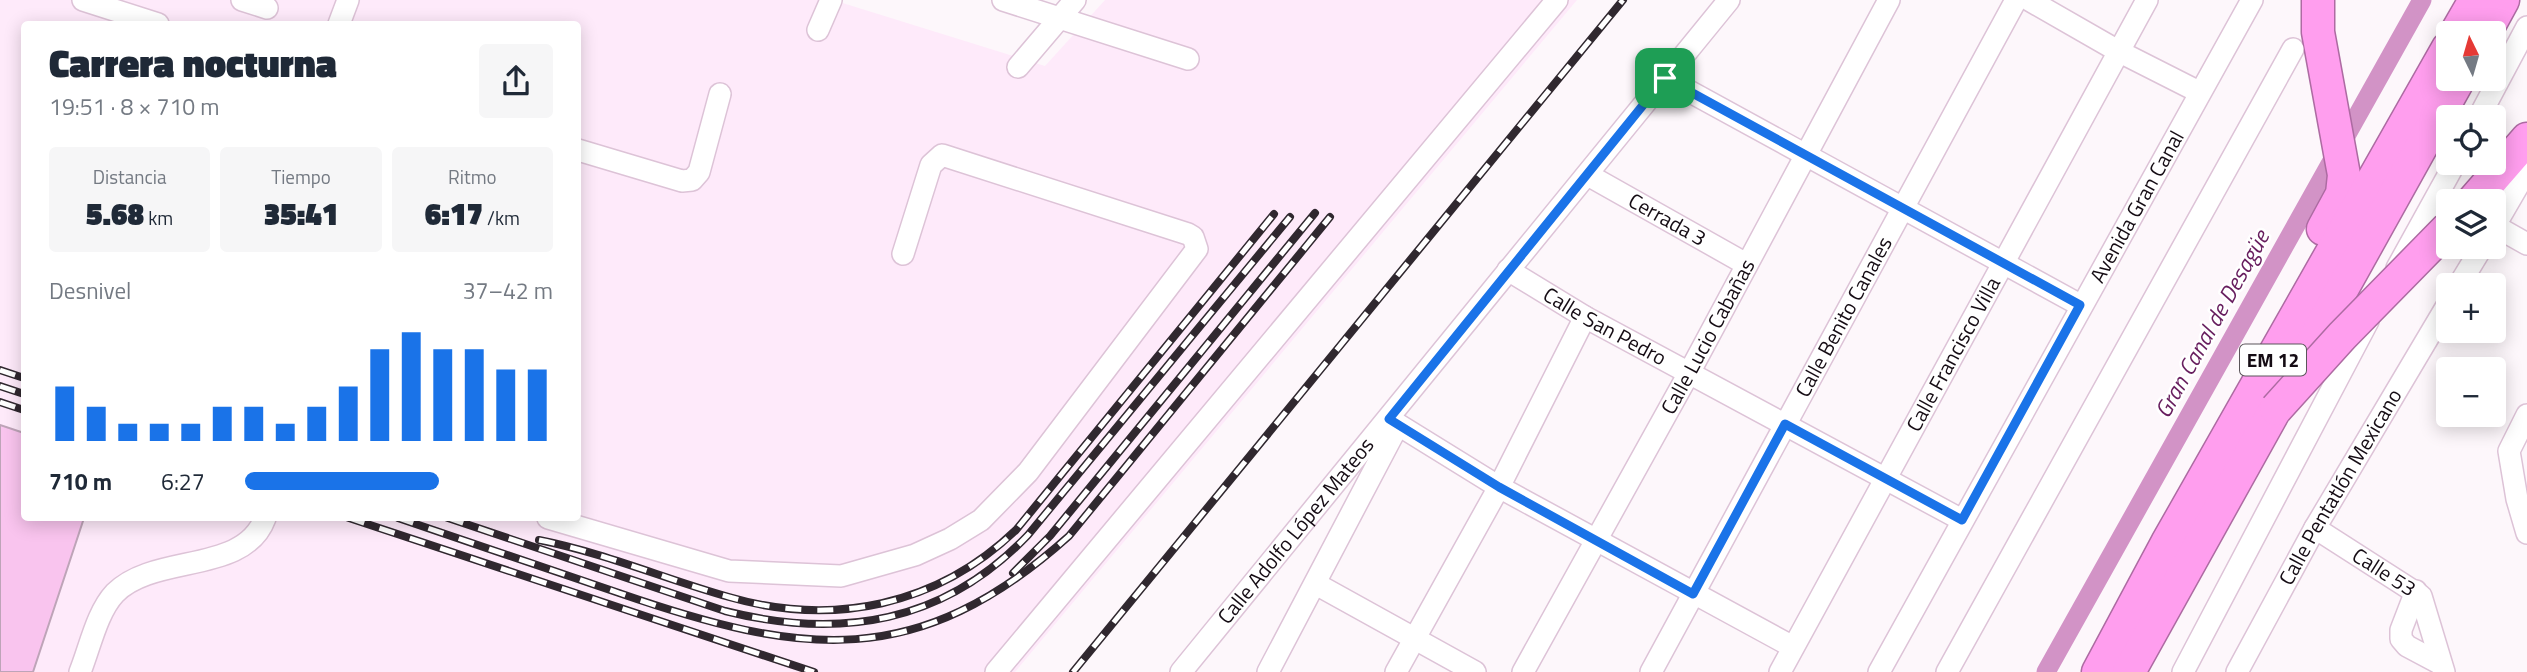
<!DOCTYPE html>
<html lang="es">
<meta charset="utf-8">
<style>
body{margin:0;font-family:"Titillium Web",sans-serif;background:#f6f6f7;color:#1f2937;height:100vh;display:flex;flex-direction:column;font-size:26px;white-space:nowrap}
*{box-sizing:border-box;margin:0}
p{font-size:23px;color:#747a83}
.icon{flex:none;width:38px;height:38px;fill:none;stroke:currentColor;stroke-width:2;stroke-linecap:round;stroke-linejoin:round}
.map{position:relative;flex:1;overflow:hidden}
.sheet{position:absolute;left:21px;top:21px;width:560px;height:500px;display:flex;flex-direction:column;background:#fff;border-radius:7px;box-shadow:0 4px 18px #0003}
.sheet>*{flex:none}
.needle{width:46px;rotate:355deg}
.buttons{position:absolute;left:2436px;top:21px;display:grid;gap:14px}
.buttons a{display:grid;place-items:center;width:70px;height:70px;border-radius:7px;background:#fff;box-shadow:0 4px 18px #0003;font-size:35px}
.pin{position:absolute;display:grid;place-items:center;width:60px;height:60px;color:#fff;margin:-30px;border-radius:14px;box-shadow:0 4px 10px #0006}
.round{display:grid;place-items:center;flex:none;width:74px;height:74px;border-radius:7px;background:#f6f6f7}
.overview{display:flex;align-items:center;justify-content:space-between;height:119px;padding:0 28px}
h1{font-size:38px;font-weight:800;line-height:52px}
.metrics{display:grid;grid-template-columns:repeat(3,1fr);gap:10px;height:119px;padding:7px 28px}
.metrics div{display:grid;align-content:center;border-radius:7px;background:#f6f6f7;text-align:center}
.metrics b{font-size:30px;font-weight:800}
.metrics small{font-size:19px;font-weight:400}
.metrics p{font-size:19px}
.chart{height:196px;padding:14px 28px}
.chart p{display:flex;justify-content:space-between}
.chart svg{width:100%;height:126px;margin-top:7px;stroke:#1a73e8;stroke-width:6}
ul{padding:0 28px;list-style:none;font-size:23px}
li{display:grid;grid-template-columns:112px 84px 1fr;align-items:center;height:52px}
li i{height:18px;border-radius:9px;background:#1a73e8}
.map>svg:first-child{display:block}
.built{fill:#feeafa;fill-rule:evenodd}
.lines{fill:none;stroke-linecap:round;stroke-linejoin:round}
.canal{stroke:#d293c6;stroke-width:19}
.building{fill:#f9c4ee;stroke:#bea4b8;stroke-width:2}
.minor-casing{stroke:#ddc3d7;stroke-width:24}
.highway-casing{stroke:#ad6ba2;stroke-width:35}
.minor{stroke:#fff;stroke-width:21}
.highway{stroke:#ff9eee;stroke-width:32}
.rail-casing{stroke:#30282f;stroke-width:8}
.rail{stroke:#fff;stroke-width:5;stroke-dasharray:16;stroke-linecap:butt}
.highway-bridge-casing{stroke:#ad6ba2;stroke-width:35;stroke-linecap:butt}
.highway-bridge{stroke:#ff9eee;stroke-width:32}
.route-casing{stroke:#fff;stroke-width:14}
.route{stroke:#1a73e8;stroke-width:9}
.labels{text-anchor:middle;stroke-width:5;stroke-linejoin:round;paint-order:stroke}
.shield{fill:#fff;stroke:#5b555a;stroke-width:2}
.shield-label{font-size:19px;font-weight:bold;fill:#150c14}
.street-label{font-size:21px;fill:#150c14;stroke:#fff}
.water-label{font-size:23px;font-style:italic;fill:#671d5e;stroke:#fff}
</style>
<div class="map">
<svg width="2527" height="672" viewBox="0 0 2527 672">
<rect width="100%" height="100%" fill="#fdf7fb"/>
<path class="built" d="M0 0H833L1045 66 1105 0H1577L1015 672H0ZM24 24H578V518H24Z"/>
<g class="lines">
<path class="canal" d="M2046 672 2422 0"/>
</g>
<path class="building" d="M0 425 24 433V518H84L33 672H0Z"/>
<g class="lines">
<g class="minor-casing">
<g id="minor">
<path d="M83 0 158 24"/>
<path d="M242 0 267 8"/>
<path d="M1003 0 1188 59"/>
<path d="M2029 0 2118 51 2199 92"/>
<path d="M339 24 348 0"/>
<path d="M818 30 831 0"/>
<path d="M1018 67 1075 0"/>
<path d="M1665 78 2080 305"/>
<path d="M2479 117 2527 27"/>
<path d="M578 150 682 181 692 180 699 172 720 94"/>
<path id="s1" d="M1588 175 1746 264"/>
<path d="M2495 226 2527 244"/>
<path d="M2494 227 2527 170"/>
<path d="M2397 268 2455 163"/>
<path id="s2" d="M1508 270 1585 317 1962 520"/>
<path d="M2459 285 2482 247"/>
<path d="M2527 415 2509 451 2517 499 2527 533"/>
<path d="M1389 419 1499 487 1793 647"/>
<path d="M548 518 729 571 841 576 915 555 950 539 981 520 1028 472 1197 249 1193 237 1188 234 942 155 931 165 903 254"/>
<path id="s3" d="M2315 528 2421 596 2444 672"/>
<path d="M1316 584 1475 672"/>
<path d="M2416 591 2401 630V639L2407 646 2441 664"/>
<path d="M80 672C90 647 97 612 115 593 155 553 244 575 265 518"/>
<path d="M996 672 1557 0"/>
<path id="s4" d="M1181 672 1729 0"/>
<path d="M1268 672 1398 425"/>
<path d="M1396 672 1499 487 1585 317"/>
<path id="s5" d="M1523 672 1689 373 1889 0"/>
<path id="s6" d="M1651 672 2016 0"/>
<path id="s7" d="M1780 672 2147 0"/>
<path id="s8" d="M1879 672 2252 0"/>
<path d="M1947 672 2293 49"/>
<path d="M2183 672 2368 321"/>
<path id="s9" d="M2237 672 2315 528 2448 304"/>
</g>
</g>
<g class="highway-casing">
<g id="highway">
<path d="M2318 0V32L2344 175 2342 194 2323 229"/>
<path d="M2456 33 2475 0"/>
<path d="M2485 33 2503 0"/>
<path d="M2473 201 2527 139"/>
<path d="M2098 672 2167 543 2448 48"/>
<path d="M2129 672 2459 79"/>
</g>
</g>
<use href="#minor" class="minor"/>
<use href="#highway" class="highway"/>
<g class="rail-casing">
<g id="rail">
<path d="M0 370 24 378"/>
<path d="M0 386 24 394"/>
<path d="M0 402 24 410"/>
<path d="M349 518 814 672"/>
<path d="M398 518C472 543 546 568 619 593 802 656 917 672 1069 536L1330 217"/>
<path d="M448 518 725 611C841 640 944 623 1028 535L1290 217"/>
<path d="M539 540C605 553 665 579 729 597 833 627 937 606 1016 530L1274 214"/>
<path d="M1013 573 1050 536 1315 213"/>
<path d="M1073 672 1623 0"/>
</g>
</g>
<use href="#rail" class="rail"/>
<g class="highway-bridge-casing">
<path id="highway-bridge" d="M2276 409 2342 336 2448 228"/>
</g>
<use href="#highway-bridge" class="highway-bridge"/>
</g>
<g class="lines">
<g class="route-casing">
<path id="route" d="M1665 78 2080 305 1962 520 1785 424 1693 594 1499 487 1389 419Z"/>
</g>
<use href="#route" class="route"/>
</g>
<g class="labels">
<rect class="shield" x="2240" y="344.5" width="66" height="31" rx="5"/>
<g class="shield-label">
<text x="2273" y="367">EM 12</text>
</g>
<g class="street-label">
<text dy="7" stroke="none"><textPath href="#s8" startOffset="532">Avenida Gran Canal</textPath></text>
<text dy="7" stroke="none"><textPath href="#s1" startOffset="91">Cerrada 3</textPath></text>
<text dy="7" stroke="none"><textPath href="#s6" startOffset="404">Calle Benito Canales</textPath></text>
<text dy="7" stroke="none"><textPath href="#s2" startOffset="112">Calle San Pedro</textPath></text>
<text dy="7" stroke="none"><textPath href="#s5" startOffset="383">Calle Lucio Cabañas</textPath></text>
<text dy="7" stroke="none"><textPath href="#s7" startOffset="362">Calle Francisco Villa</textPath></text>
<text dy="7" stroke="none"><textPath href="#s9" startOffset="212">Calle Pentatlón Mexicano</textPath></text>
<text dy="7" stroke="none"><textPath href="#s4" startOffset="182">Calle Adolfo López Mateos</textPath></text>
<text dy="7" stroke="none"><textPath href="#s3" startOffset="82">Calle 53</textPath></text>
</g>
<g class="water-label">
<text transform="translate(2212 324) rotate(-61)" y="8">Gran Canal de Desagüe</text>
</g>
</g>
</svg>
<div class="buttons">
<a><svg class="needle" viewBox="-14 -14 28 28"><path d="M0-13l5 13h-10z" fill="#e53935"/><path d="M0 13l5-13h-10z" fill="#747a83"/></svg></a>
<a><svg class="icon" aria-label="locate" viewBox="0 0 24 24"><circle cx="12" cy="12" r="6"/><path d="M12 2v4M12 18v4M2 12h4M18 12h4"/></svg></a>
<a><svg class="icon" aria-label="layers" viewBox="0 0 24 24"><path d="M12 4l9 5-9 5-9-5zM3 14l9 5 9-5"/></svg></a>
<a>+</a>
<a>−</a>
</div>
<div class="pin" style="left:1665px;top:78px;background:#1e9e55"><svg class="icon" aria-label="arrive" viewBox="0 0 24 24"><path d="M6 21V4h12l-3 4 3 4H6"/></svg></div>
<section class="sheet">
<div class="overview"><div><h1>Carrera nocturna</h1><p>19:51 · 8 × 710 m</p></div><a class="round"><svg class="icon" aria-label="share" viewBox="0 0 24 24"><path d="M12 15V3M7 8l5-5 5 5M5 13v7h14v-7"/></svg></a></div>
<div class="metrics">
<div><p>Distancia</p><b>5.68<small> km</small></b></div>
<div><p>Tiempo</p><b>35:41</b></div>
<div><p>Ritmo</p><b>6:17<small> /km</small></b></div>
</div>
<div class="chart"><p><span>Desnivel</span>37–42 m</p>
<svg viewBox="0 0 160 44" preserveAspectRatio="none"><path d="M5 44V25M15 44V32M25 44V38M35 44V38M45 44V38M55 44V32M65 44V32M75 44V38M85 44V32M95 44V25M105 44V12M115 44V6M125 44V12M135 44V12M145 44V19M155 44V19"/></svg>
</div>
<ul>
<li><b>710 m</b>6:27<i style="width:63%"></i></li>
</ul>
</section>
</div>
